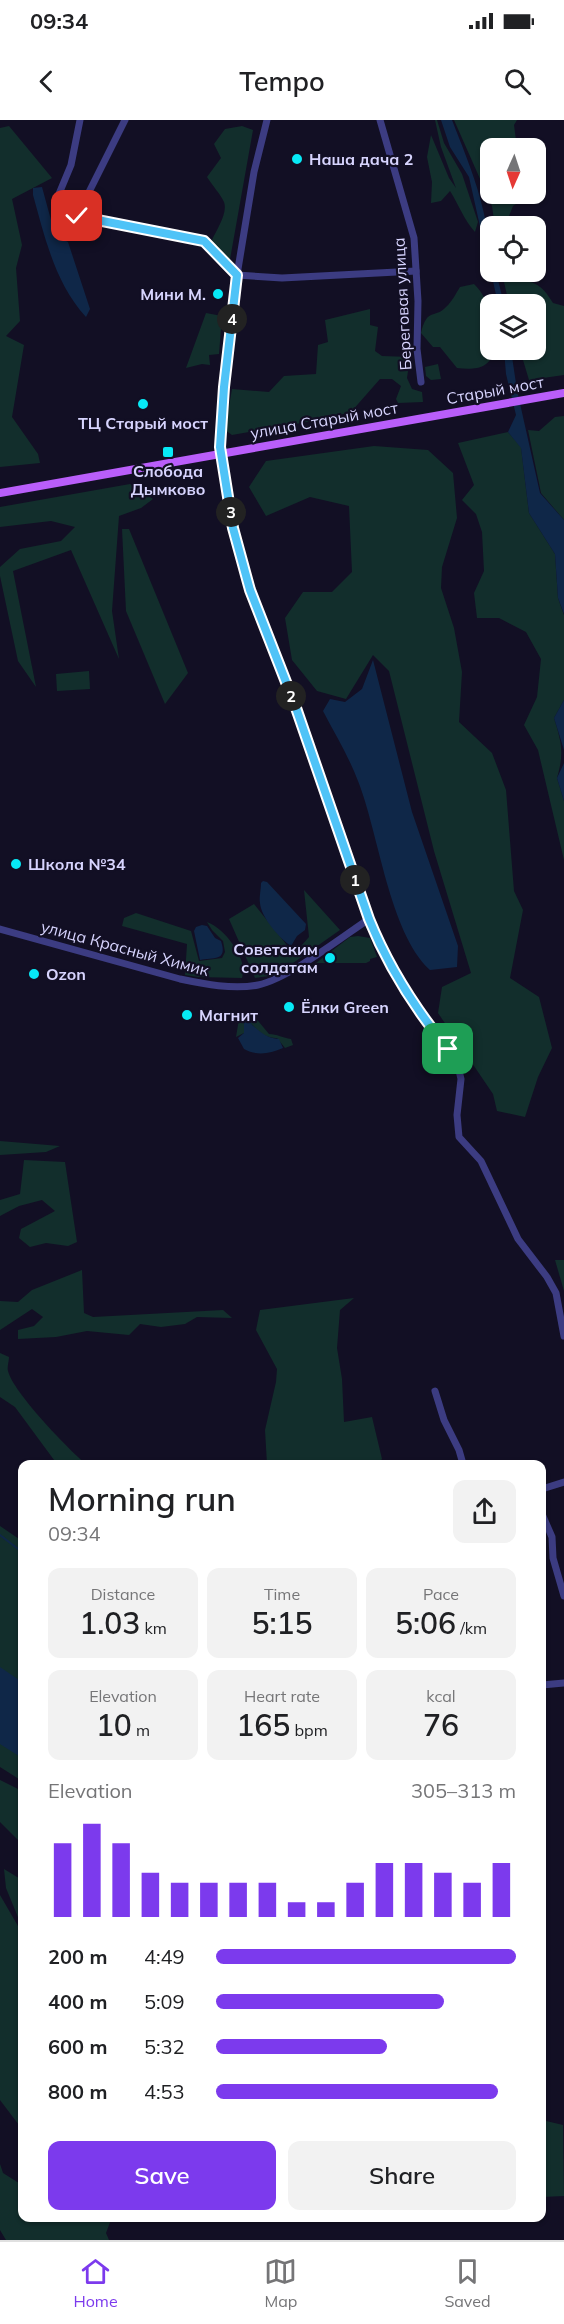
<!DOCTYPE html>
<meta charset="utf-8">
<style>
body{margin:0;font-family:Mulish,sans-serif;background:#f2f2f2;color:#202124;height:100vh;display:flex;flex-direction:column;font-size:22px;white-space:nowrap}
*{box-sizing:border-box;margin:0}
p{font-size:20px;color:#757577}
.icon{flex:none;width:33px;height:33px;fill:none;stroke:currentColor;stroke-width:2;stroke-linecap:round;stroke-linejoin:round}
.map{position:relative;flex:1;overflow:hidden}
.sheet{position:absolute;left:18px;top:1340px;width:528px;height:762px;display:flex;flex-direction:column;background:#fff;border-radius:12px;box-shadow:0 2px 4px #0004}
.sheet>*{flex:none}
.needle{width:39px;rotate:183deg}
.buttons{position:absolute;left:480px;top:18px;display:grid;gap:12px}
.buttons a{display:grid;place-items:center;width:66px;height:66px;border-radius:12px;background:#fff;box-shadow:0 2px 4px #0004;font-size:30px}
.pin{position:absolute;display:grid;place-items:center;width:51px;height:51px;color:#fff;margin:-26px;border-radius:12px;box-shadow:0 3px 9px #0006}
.km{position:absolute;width:30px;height:30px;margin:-15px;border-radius:50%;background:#222;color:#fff;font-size:16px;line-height:30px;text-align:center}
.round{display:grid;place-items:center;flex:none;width:63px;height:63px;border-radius:12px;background:#f2f2f2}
.head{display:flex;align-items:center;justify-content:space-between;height:102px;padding:0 30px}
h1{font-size:33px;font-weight:600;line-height:45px}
.stats{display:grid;grid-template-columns:repeat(3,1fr);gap:9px;height:102px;padding:6px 30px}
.stats div{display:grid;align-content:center;border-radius:12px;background:#f2f2f2;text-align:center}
.stats b{font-size:30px;font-weight:600}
.stats small{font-size:16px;font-weight:400}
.stats p{font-size:16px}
.chart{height:168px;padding:12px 30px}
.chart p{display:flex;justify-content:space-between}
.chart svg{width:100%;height:108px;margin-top:6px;stroke:#7c3aed;stroke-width:6}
.primary-button{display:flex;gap:12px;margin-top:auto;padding:12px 30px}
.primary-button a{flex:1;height:69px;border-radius:12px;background:#7c3aed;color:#fff;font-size:24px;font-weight:600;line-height:69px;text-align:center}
.primary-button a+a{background:#f2f2f2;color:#202124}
ul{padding:0 30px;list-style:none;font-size:20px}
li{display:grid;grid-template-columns:96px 72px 1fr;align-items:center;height:45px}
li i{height:15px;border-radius:8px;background:#7c3aed}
.status{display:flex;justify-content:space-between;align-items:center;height:42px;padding:0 30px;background:#fff;direction:ltr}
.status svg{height:16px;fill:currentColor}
header{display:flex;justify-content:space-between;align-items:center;height:78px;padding:0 30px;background:#fff;font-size:27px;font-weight:600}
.tabs{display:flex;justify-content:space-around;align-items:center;height:84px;border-top:2px solid #e0e0e0;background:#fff;font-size:16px;color:#757577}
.tabs a{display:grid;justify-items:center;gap:3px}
.tabs .current{color:#7c3aed}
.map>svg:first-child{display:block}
.green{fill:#122e2c}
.water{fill:#0f2748}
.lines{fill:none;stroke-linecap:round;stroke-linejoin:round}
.stream{stroke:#0f2748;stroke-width:2}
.minor{stroke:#3c3c82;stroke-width:7}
.major{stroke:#b95efa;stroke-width:8}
.route-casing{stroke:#fff;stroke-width:12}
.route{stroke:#4fc3f7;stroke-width:8}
.poi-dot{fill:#07e9f6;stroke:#120f24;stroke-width:2}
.labels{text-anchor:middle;stroke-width:4.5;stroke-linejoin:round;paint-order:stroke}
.poi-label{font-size:16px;font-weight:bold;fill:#d7d4fe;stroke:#120f24;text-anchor:start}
.street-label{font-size:16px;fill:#d7d4fe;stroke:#120f24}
</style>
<div class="status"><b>09:34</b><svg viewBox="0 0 49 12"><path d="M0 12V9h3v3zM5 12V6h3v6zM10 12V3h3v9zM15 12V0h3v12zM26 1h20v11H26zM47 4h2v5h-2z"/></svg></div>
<header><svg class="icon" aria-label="back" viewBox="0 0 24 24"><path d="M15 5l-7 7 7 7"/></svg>Tempo<svg class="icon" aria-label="search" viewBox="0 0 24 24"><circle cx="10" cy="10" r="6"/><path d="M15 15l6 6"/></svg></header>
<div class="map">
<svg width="564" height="2120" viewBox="0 0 564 2120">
<rect width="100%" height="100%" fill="#120f24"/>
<g class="green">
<path d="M435 0H437L444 23 462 54 478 102 475 112C464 100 459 85 450 71L441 81 431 83 432 62 427 37 431 15 449 58 456 68 441 27Z"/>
<path d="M454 0H517L514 5 517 28H490V74H525V78L513 86 505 106H498L494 100 492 86Z"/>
<path d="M9 6 52 58 12 79 22 125 16 148 20 201 6 216 24 225 12 297 38 334 40 343 0 347V8Z"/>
<path d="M242 6 253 10 229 145 217 137 212 120C217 109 228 93 224 82 221 75 212 65 207 57L221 38 214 24 225 9Z"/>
<path d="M515 158C536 162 542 165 553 183L564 186V255L529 260 520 230H536V184H509L504 162Z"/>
<path d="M474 164C493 182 490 205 490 230H494C490 249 475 250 457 248L440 227H433L421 213C427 187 435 199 446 187 452 182 456 173 460 167Z"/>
<path d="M370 189V205L378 207 375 231 382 236 410 237 407 258 412 269 422 272 423 282 398 283 396 279 401 266 392 259H380L351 292 324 299 232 315 225 310 232 269 269 272 284 256 316 254 318 225 328 222 325 200Z"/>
<path d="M206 193 222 196 219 234 209 235 210 245 202 244 186 248Z"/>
<path d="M438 244 441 259 431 260 426 256 425 247Z"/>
<path d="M564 296V400L541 373 528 310 539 311 555 297Z"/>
<path d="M508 312 521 327 529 393 555 434 558 478 564 495V580L554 598C562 623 564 634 557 658L564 681V740L538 630 524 605 537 577 541 539 526 512 499 498H477L474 473 484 451 482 412 476 394 462 380 474 365 458 323Z"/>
<path d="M374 326 428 330 453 353 457 398 442 447 441 468 454 508 462 552 459 602 492 633 506 670 514 771 523 790 510 858 539 877 552 928 538 957 525 997 497 991 493 974 438 893 442 867 471 853 434 731 389 551 373 535 346 579 317 571 292 540 285 498 303 472H332L352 452 349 386 310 377 266 396 249 367 266 341Z"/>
<path d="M130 364 153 379 141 388 119 396 112 491 119 539 71 430 13 451 36 567 18 541 0 456V447L20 429 61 421 75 407 51 401 0 407V387Z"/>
<path d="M122 409H129L188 553 165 584 126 491Z"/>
<path d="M89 551 90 569 57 571 56 554Z"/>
<path d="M304 770 340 810 276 855 255 858 229 799 254 784 294 834 309 817Z"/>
<path d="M136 793 191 811 199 841 222 838 225 832 223 821 212 810 207 802C224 808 249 839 242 858L198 857 185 855 187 824 122 806 124 798Z"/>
<path d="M358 816 370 818 377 837 370 839V841L366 843H316L350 817Z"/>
<path d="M240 893 254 896 269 914C277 914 283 918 291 919L293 925 285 928 277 918C263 919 255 907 245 898L244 913 236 917Z"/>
<path d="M0 1021 60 1026 46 1032 0 1035Z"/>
<path d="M24 1040 65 1042 77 1122 68 1126 46 1123 30 1127 19 1118 21 1109 55 1091 42 1080 19 1086 0 1096V1080L20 1074Z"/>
<path d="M555 1140H564V1171Z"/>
<path d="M82 1150 84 1193 93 1197 223 1190 232 1198 197 1197 185 1204 161 1207 140 1204 129 1215 87 1211 56 1217 18 1219V1210L34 1206 43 1197 32 1189 0 1210V1181L18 1182 32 1170Z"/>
<path d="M354 1178 340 1190 337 1228 342 1259 344 1302 372 1297 382 1339 378 1344H267L265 1310 276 1262 277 1249 256 1210 260 1190Z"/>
<path d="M0 1233 9 1237C9 1241 7 1247 8 1251 13 1272 68 1329 86 1344H57L15 1287 0 1277Z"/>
<path d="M0 1406 22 1421V1661L0 1647Z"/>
<path d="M0 1660 22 1671V1724L0 1702Z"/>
<path d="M4 1749 22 1760V1807L6 1768Z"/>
<path d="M0 1775 22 1813V2009L0 1980Z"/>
<path d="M542 2000 563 2005 564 2076 542 2077Z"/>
<path d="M0 2044 3 2053 22 2065V2097H112L106 2113 109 2120H6L0 2110Z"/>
</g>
<g class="water">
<path d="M441 0H452C472 51 491 95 490 151L469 57 450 27Z"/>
<path d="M42 67 51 100 57 104H55L54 110 59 118 68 122 90 189 86 197C55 163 45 118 33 75V68Z"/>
<path d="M491 152H496L504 184H498Z"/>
<path d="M504 230H511L517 270 540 373 564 400V494L558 478 555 434 529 393 521 328 508 312 516 295 506 254Z"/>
<path d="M373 540 412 692 458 826 457 847 430 850C389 812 379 714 358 661 349 637 335 614 323 591L330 579 345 582 362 569Z"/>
<path d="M564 580V630L554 598Z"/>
<path d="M564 643V681L557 658Z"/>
<path d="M263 761 267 762 306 804 305 810 297 816 291 826C279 818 261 797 260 783 259 777 261 770 261 763Z"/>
<path d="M202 805 207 806 215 818 221 821C228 842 213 837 200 840L194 811 196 807Z"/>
<path d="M244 897C255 907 263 918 279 919L283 928C269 934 257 936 244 929L238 918 244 913Z"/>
<path d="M0 1547 22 1562V1638L0 1624Z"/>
</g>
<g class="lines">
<path class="stream" d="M0 1415 22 1432"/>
<g class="minor">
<path d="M80 0 71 45 56 81 58 86 74 95 204 121 237 155 282 158 416 151"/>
<path d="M267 0 254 52 237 155 224 267 221 334 233 408 245 452 295 585 369 799 383 833 428 904 457 942 461 959 457 995 459 1017 481 1041 518 1119 547 1157 556 1173 564 1216"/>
<path d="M380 0 414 118 418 181 417 229 421 262"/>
<path d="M77 96 125 0"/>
<path d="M0 809 180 859C204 864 233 870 258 865 288 859 342 817 369 799"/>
<path d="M435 1271 444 1300 459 1330 463 1344"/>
<path d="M542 1369 564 1362"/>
<path d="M542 1394 552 1417 553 1438 564 1476"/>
<path d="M542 1565 564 1563"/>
</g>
<path class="major" d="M0 373 564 273"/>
</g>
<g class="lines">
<g class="route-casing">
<path id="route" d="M77 96 204 121 237 155 224 267 220 327 233 408 250 470 295 585 369 799C388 846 416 890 448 929"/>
</g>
<use href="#route" class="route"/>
</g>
<g class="poi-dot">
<circle cx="297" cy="39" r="6"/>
<circle cx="218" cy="174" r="6"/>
<circle cx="143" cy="284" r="6"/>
<rect x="162" y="326" width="12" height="12" rx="3"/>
<circle cx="16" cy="744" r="6"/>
<circle cx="330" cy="838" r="6"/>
<circle cx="34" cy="854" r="6"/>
<circle cx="289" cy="887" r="6"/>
<circle cx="187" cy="895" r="6"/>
</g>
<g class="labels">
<g class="poi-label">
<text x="309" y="45">Наша дача 2</text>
<text x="206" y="180" text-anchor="end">Мини М.</text>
<text x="143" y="309" text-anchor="middle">ТЦ Старый мост</text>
<text x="168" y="357" text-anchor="middle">Слобода<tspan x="168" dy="18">Дымково</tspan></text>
<text x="28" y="750">Школа №34</text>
<text x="318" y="835" text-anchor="end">Советским<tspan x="318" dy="18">солдатам</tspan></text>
<text x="46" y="860">Ozon</text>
<text x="301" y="893">Ёлки Green</text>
<text x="199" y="901">Магнит</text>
</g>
<g class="street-label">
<text transform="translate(402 184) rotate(-93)" y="6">Береговая улица</text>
<text transform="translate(495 270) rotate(-10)" y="6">Старый мост</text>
<text transform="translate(324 300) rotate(-10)" y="6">улица Старый мост</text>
<text transform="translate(125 828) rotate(15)" y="6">улица Красный Химик</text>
</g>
</g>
</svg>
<div class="buttons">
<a><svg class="needle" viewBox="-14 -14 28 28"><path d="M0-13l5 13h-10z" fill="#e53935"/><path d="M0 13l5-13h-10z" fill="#757577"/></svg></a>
<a><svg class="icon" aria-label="locate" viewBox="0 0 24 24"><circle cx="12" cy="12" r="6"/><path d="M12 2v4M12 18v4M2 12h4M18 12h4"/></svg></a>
<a><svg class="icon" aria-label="layers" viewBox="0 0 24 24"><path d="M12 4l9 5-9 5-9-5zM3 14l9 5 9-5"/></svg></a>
</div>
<div class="pin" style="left:448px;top:929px;background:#1e9e55"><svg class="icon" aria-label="arrive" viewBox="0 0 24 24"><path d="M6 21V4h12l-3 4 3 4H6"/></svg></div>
<div class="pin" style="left:77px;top:96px;background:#d93025"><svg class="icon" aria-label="check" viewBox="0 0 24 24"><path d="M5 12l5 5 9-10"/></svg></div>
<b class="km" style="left:355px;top:760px">1</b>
<b class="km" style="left:291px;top:576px">2</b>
<b class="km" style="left:231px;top:392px">3</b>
<b class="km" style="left:232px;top:199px">4</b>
<section class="sheet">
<div class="head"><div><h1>Morning run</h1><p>09:34</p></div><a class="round"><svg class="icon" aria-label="share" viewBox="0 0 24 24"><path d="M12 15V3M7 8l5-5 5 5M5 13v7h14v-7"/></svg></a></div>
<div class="stats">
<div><p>Distance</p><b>1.03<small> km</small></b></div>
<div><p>Time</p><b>5:15</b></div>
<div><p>Pace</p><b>5:06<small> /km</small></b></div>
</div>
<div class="stats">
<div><p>Elevation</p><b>10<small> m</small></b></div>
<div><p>Heart rate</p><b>165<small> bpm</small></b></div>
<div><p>kcal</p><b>76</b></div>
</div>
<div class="chart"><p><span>Elevation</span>305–313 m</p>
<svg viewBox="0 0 160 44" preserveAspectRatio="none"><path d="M5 44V14M15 44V6M25 44V14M35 44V26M45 44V30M55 44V30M65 44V30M75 44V30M85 44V38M95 44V38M105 44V30M115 44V22M125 44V22M135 44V26M145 44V30M155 44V22"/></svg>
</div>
<ul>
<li><b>200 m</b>4:49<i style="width:100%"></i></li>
<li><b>400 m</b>5:09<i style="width:76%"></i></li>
<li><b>600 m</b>5:32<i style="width:57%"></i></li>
<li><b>800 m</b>4:53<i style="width:94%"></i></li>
</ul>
<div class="primary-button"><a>Save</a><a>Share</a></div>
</section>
</div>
<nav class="tabs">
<a class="current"><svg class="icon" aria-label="home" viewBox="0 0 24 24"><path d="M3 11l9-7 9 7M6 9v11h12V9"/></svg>Home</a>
<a><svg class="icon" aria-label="map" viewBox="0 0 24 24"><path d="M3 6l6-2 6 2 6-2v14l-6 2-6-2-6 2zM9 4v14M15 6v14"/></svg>Map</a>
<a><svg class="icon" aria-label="saved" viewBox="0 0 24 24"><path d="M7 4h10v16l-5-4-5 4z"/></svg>Saved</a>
</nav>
